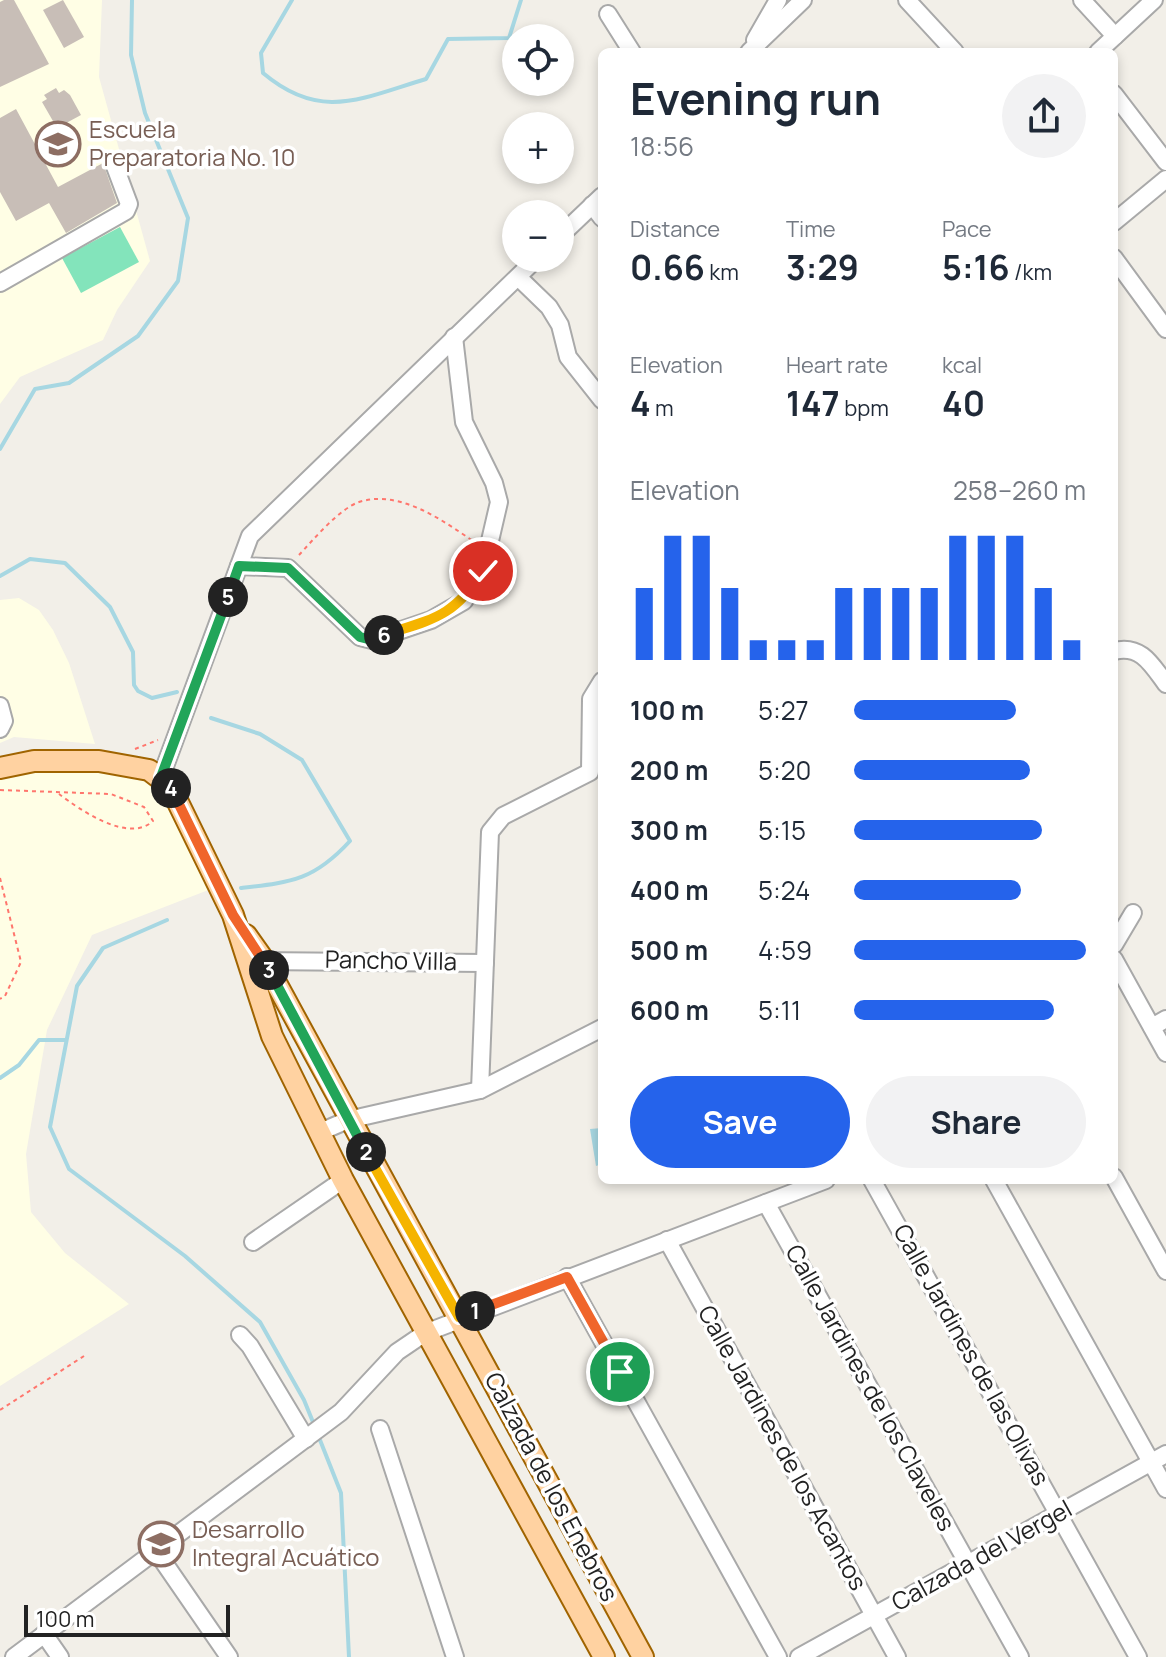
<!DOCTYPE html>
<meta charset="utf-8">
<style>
body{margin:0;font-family:Manrope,sans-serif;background:#f2f2f3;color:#1f2937;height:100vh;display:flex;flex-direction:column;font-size:30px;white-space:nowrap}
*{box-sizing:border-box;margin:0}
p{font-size:26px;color:#747a83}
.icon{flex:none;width:44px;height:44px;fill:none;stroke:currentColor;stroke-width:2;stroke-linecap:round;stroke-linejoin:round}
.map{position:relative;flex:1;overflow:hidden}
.panel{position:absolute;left:598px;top:48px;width:520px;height:1136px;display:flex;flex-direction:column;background:#fff;border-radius:12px;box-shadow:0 4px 12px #0003}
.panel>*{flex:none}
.buttons{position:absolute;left:502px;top:24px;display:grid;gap:16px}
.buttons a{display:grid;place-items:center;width:72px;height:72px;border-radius:50%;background:#fff;box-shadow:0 4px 12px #0003;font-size:40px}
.scale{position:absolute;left:24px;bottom:20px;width:206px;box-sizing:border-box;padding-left:8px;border:4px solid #222;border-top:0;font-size:22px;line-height:28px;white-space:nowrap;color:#222;-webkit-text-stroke:6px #fff;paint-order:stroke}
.pin{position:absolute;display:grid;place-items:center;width:68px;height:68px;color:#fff;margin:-34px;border:4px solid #fff;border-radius:50%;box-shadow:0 2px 8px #0007}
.km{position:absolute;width:40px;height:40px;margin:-20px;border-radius:50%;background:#222;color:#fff;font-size:22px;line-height:40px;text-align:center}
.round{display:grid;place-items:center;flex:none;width:84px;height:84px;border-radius:42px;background:#f2f2f3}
.headline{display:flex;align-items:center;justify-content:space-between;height:136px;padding:0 32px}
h1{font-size:44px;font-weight:700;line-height:60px}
.stats{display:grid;grid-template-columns:repeat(3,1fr);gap:12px;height:136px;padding:8px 32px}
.stats div{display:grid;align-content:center}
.stats b{font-size:34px;font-weight:700}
.stats small{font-size:22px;font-weight:400}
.stats p{font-size:22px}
.chart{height:224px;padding:16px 32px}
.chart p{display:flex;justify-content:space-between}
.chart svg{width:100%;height:144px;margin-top:8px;stroke:#2563eb;stroke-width:6}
.action{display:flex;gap:16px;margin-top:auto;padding:16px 32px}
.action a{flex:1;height:92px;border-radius:48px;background:#2563eb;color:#fff;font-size:32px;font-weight:700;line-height:92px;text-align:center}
.action a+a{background:#f2f2f3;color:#1f2937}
ul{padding:0 32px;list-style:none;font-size:26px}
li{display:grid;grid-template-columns:128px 96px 1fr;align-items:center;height:60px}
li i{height:20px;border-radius:10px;background:#2563eb}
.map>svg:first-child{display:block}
.education{fill:#fffee5}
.pitch{fill:#83e4bb}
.water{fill:#a7d7e2}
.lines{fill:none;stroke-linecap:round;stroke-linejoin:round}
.stream{stroke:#a7d7e2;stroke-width:4}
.building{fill:#c8beb7}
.minor-casing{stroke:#a9a9a9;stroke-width:20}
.major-casing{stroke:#a06400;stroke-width:24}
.path{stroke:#ff766d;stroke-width:2;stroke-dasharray:4 4;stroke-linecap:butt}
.minor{stroke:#fff;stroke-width:16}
.major{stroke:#ffd2a1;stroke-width:20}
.split-1-casing{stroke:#fff;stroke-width:16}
.split-2-casing{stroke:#fff;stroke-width:16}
.split-3-casing{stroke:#fff;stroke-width:16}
.split-4-casing{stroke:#fff;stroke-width:16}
.split-5-casing{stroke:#fff;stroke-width:16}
.split-6-casing{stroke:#fff;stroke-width:16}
.split-7-casing{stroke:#fff;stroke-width:16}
.split-1{stroke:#f0652b;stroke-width:10}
.split-2{stroke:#f5b400;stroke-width:10}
.split-3{stroke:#22a559;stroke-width:10}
.split-4{stroke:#f0652b;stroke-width:10}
.split-5{stroke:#22a559;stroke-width:10}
.split-6{stroke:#22a559;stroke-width:10}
.split-7{stroke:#f5b400;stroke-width:10}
.labels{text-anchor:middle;stroke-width:7;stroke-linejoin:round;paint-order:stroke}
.education-label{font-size:24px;fill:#785e54;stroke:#fff;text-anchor:start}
.street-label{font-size:24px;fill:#222;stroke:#fff}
</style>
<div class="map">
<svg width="1166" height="1657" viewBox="0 0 1166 1657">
<rect width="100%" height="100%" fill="#f2efe8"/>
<g class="education">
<path d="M0 0H102L99 77 150 261 117 310 103 340 20 377 0 404Z"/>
<path d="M19 598 39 610 53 630 69 663 95 744 14 737 0 743V600Z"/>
<path d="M11 770 143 771 162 790 211 889 92 935 47 1030 26 1154 31 1212 65 1253 129 1304 0 1386V773Z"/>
</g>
<path class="pitch" d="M120 227 139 262 81 293 62 258Z"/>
<path class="water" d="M602 1128V1164L596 1166 590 1129Z"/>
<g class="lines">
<g class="stream">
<path d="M292 0 261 53 263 73C321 122 362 98 426 79L448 39 509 38 521 0"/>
<path d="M0 449 35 389 69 383 138 336 178 281 188 218 145 113 131 55 132 0"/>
<path d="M0 576 30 559 65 563 110 607 133 652 134 685 138 691 152 698 177 692"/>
<path d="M211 718 260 734 302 760 350 841C314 880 293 882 241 888"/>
<path d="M167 920 103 948 77 986 50 1127 69 1169 185 1256 260 1322 304 1400 315 1427"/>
<path d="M0 1078 19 1065 39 1040H66"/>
<path d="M318 1435 341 1493 349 1657"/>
</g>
</g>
<g class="building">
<path d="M4 0H14L49 64 0 87V2Z"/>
<path d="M63 0 84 37 64 48 43 10Z"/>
<path d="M56 88 59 93 64 90 70 95 81 115 57 128 42 102 47 99 44 95Z"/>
<path d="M16 109 58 187 103 163 117 203 66 233 49 203 16 221 0 192V118Z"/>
</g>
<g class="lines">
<g class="minor-casing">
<g id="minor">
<path d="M907 0 955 52"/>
<path d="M1082 0 1115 36"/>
<path d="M608 14 632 52"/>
<path d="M755 40 778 0"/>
<path d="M749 52 803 0"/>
<path d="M1098 52 1154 0"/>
<path d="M1114 94 1166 162"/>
<path d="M592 205 602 218"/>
<path d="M1114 222 1166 179"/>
<path d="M560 236 602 196"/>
<path d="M1114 258 1166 329"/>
<path d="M518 277 549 307 560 325 568 357 602 400"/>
<path d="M0 283 126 211 129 204 114 164"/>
<path d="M239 566 288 568 360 637 372 640 431 620 464 601 483 571 499 502 494 483 464 422 454 337"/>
<path d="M1114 651C1141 644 1152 665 1166 684"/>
<path d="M0 706 4 721 0 729"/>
<path d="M161 777 250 536 537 258"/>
<path d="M1114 945 1133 913"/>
<path d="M1114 959 1166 1053"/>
<path d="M254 961 485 963"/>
<path d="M1152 1027 1166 1019"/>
<path d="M480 1090 490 832 503 816 590 772 591 699 602 681"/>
<path d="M320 1132 348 1120 480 1090 602 1028"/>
<path d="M1114 1177 1166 1271"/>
<path d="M872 1180 1138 1657"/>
<path d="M994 1180 1166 1489"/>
<path d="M766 1203 1020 1657"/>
<path d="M667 1240 897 1657"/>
<path d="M253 1242 343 1180"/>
<path d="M567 1277 778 1657"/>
<path d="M240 1335 250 1346 306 1439"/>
<path d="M380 1429 455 1657"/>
<path d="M156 1551 229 1657"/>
<path d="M44 1634 60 1657"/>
<path d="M14 1657 341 1412 397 1352 425 1333 826 1180"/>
<path d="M799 1657 1166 1454"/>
</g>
</g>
<g class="major-casing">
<g id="major">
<path d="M0 768 34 761H99L149 770 170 786 233 915 272 1036 343 1180 604 1657"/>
<path d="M246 935 263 959 643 1657"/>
</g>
</g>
<g class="path">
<path d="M299 555C313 540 339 509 359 502 399 489 442 520 473 541"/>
<path d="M135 749 158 740"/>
<path d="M0 790 111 794 144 807 153 821C128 844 79 809 59 794"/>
<path d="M0 878 21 962 5 996 0 999"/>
<path d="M0 1410 84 1356"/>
</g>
<use href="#minor" class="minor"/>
<use href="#major" class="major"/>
</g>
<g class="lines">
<g class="split-1-casing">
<path id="split-1" d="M475 1311 567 1277 620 1372"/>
</g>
<g class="split-2-casing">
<path id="split-2" d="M366 1152 459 1317 475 1311"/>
</g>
<g class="split-3-casing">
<path id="split-3" d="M269 970 366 1152"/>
</g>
<g class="split-4-casing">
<path id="split-4" d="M171 788 233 915 269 970"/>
</g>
<g class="split-5-casing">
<path id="split-5" d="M171 788 161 777 228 597"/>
</g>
<g class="split-6-casing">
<path id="split-6" d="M228 597 239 566 288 568 360 637 372 640 384 635"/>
</g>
<g class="split-7-casing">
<path id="split-7" d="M384 635C433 619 454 617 483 571"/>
</g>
<use href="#split-1" class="split-1"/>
<use href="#split-2" class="split-2"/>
<use href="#split-3" class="split-3"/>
<use href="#split-4" class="split-4"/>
<use href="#split-5" class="split-5"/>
<use href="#split-6" class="split-6"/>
<use href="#split-7" class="split-7"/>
</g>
<defs>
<g id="university-ring" transform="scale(2.3)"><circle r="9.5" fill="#fff" stroke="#8d6e63" stroke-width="1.5"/><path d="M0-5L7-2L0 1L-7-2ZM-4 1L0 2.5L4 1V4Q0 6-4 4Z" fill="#8d6e63"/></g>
<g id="school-ring" transform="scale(2.3)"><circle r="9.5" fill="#fff" stroke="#8d6e63" stroke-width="1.5"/><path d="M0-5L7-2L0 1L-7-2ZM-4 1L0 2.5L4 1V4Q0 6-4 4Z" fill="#8d6e63"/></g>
</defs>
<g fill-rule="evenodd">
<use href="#university-ring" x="58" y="144"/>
<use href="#school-ring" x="161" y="1544"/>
</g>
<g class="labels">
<g class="education-label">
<text x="89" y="138">Escuela<tspan x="89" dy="28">Preparatoria No. 10</tspan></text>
<text x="192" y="1538">Desarrollo<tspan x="192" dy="28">Integral Acuático</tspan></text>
</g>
<g class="street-label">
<text transform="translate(391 961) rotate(1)" y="8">Pancho Villa</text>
<text transform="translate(971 1355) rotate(61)" y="8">Calle Jardines de las Olivas</text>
<text transform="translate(870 1388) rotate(61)" y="8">Calle Jardines de los Claveles</text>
<text transform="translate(782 1448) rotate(61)" y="8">Calle Jardines de los Acantos</text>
<text transform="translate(551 1487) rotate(62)" y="8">Calzada de los Enebros</text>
<text transform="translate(982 1556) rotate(-29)" y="8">Calzada del Vergel</text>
</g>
</g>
</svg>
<div class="buttons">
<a><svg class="icon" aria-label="locate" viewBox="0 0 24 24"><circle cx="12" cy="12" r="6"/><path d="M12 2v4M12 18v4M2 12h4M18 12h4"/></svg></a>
<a>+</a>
<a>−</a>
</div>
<div class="scale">100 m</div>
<div class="pin" style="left:620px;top:1372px;background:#1e9e55"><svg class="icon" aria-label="arrive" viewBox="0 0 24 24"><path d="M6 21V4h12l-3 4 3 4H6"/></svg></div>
<div class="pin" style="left:483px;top:571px;background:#d93025"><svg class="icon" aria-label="check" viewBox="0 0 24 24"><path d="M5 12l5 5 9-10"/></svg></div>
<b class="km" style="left:475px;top:1311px">1</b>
<b class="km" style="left:366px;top:1152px">2</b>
<b class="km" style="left:269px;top:970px">3</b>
<b class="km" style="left:171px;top:788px">4</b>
<b class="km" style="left:228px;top:597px">5</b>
<b class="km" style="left:384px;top:635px">6</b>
<section class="panel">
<div class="headline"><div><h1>Evening run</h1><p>18:56</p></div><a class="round"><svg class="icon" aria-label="share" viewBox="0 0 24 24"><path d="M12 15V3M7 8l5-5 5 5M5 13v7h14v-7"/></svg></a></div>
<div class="stats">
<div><p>Distance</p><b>0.66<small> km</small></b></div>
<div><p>Time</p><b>3:29</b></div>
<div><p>Pace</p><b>5:16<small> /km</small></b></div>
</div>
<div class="stats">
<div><p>Elevation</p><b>4<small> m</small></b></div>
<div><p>Heart rate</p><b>147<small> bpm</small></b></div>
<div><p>kcal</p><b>40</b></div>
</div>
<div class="chart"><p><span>Elevation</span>258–260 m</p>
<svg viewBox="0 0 160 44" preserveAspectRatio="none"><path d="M5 44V22M15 44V6M25 44V6M35 44V22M45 44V38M55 44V38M65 44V38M75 44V22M85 44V22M95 44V22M105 44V22M115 44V6M125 44V6M135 44V6M145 44V22M155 44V38"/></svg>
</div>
<ul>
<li><b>100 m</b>5:27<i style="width:70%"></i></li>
<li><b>200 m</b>5:20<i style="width:76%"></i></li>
<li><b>300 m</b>5:15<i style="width:81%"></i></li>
<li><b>400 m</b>5:24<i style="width:72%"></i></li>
<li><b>500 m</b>4:59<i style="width:100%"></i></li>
<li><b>600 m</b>5:11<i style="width:86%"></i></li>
</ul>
<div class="action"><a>Save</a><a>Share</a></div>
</section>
</div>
